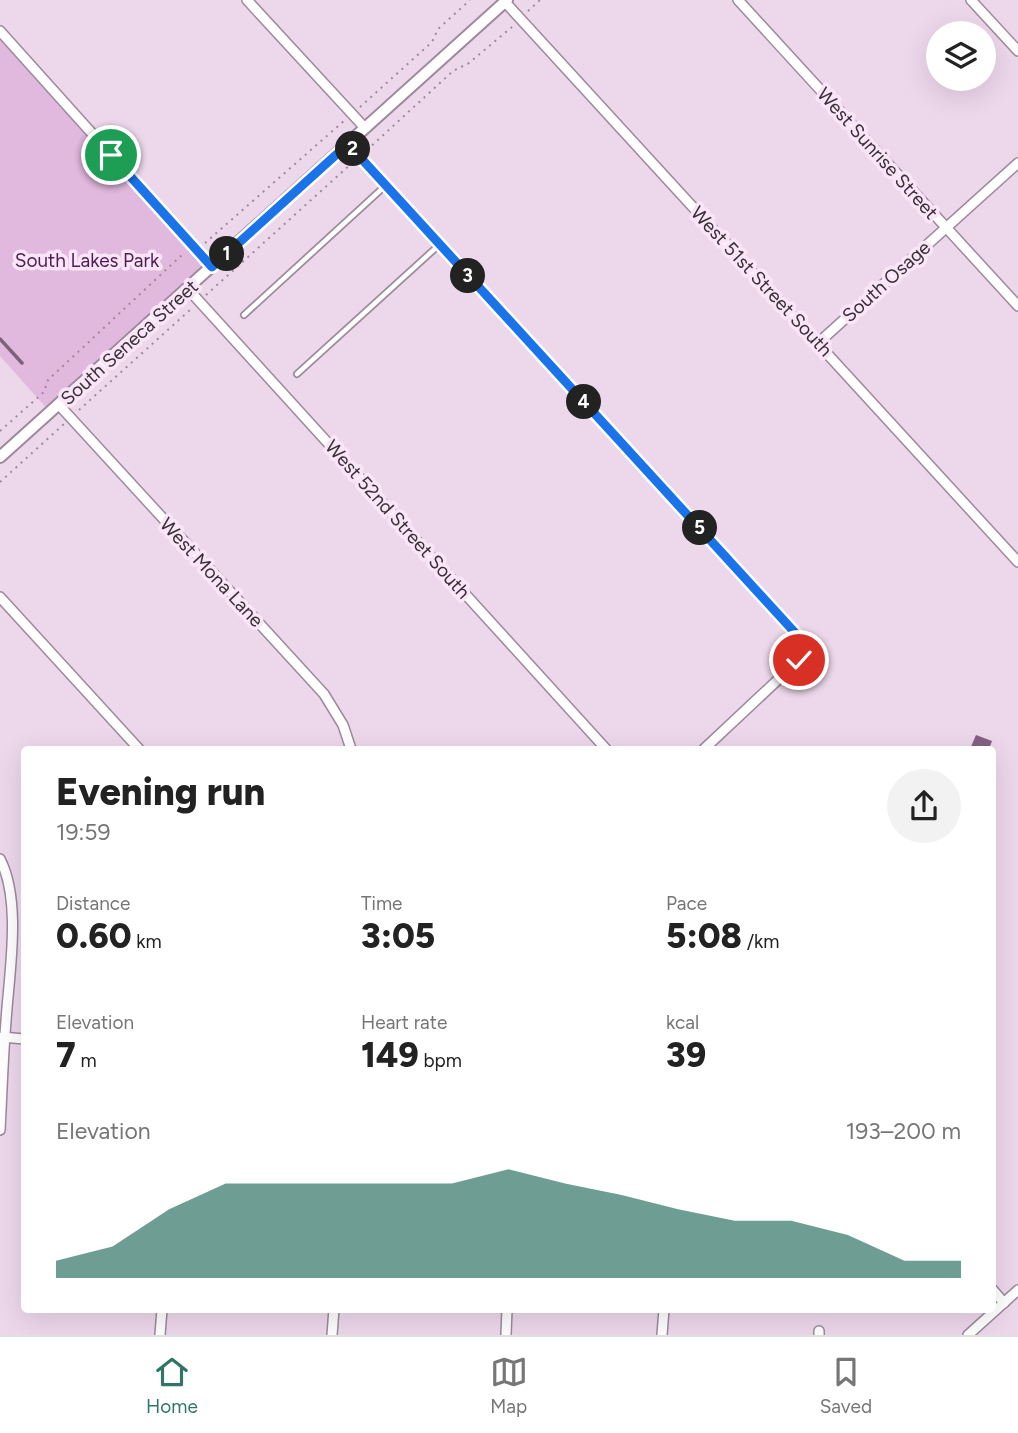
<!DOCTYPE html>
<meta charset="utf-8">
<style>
body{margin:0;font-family:Figtree,sans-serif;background:#f2f2f2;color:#222;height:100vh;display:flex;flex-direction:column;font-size:26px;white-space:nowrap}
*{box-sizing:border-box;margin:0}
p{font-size:23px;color:#767676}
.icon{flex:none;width:38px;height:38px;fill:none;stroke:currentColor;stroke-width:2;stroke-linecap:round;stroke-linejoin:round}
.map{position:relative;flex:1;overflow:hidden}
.drawer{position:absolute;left:21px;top:746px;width:975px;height:567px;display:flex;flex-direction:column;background:#fff;border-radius:7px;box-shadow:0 7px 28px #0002}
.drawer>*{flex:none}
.tools{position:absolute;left:926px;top:21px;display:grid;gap:14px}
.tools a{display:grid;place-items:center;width:70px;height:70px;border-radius:50%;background:#fff;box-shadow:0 7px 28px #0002;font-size:35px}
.pin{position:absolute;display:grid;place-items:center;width:60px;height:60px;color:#fff;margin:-30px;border:4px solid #fff;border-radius:50%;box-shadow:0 2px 7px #0007}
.km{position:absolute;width:35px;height:35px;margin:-18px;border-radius:50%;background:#222;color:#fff;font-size:19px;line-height:35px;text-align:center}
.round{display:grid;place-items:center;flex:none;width:74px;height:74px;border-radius:37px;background:#f2f2f2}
.overview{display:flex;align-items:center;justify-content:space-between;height:119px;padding:0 35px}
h1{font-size:38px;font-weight:800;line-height:52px}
.stats{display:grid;grid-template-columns:repeat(3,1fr);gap:10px;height:119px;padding:7px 35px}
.stats div{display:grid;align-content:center}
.stats b{font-size:35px;font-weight:800}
.stats small{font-size:19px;font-weight:400}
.stats p{font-size:19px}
.chart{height:196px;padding:14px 35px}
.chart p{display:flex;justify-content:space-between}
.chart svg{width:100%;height:126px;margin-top:7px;fill:#317568;opacity:.7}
.menu{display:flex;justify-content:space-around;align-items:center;height:98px;border-top:2px solid #e0e0e0;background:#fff;font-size:19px;color:#767676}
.menu a{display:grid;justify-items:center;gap:4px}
.menu .selected{color:#317568}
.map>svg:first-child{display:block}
.green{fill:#e1b8de}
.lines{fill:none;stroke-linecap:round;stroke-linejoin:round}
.stream{stroke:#7e627c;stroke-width:3.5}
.building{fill:#845f82}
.service-casing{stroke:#9d8a9c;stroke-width:8}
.minor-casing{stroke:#9d8a9c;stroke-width:12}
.tertiary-casing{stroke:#9d8a9c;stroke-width:14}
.path{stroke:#9a8b99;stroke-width:2;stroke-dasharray:2 5;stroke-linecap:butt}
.service{stroke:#fff;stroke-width:4.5}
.minor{stroke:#fff;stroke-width:9}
.tertiary{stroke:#fff;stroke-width:10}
.route-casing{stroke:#fff;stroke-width:14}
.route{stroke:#1a73e8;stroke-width:9}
.labels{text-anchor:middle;stroke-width:7;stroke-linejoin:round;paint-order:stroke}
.street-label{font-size:19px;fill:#383037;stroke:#fae5f8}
.park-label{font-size:19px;fill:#4e1e4e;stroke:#fae5f8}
</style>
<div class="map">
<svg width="1018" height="1335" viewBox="0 0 1018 1335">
<rect width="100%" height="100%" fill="#edd8eb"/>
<path class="green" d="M0 31 212 267 50 412 0 356Z"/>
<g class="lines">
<path class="stream" d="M0 339 22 363"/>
</g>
<path class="building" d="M976 735 992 741 989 749H970Z"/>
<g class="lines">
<g class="service-casing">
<g id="service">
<path d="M244 315 385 186"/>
<path d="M297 374 439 245"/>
</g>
</g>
<g class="minor-casing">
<g id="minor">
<path d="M247 0 365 128"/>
<path d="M738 0 1018 306"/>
<path d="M971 0 1018 51"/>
<path d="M505 2 1018 562"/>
<path d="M0 31 212 267"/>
<path d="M348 144 798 636C803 645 804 650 799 660L704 749"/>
<path d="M188 289 606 749"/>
<path d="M817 344 1018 163"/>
<path d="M59 405 324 694 343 725 351 749"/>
<path d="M0 597 139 749"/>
<path d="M0 859C22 901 9 974 6 1021 3 1057 2 1093 0 1130"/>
<path d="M2 1037 24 1039"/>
<path d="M992 1289 1004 1303"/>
<path d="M160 1335 162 1309"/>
<path d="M332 1335 334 1309"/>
<path d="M506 1335 507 1309"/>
<path d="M662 1335 664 1309"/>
<path d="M819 1335V1331"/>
<path d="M968 1335 1018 1290"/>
</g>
</g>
<g class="tertiary-casing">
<path id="tertiary" d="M0 457 507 0"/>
</g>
<g class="path">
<path d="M528 11 540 0"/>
<path d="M360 107 432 42 438 29 470 0"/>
<path d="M367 150 453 71 469 63 512 27"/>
<path d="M205 243 345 120"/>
<path d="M206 295 352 163"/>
<path d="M79 410 191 309"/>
<path d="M0 431 44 392 48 380 184 253"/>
<path d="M0 482 64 424"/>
</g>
<use href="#service" class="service"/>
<use href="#minor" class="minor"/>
<use href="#tertiary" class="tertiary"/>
</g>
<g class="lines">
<g class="route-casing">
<path id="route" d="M111 155 212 267 348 144 798 636C803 646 804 650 799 660"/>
</g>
<use href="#route" class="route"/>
</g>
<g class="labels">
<g class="street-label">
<text transform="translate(878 153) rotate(48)" y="7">West Sunrise Street</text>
<text transform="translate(762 281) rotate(47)" y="7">West 51st Street South</text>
<text transform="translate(886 281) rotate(-42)" y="7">South Osage</text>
<text transform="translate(129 342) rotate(-42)" y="7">South Seneca Street</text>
<text transform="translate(398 519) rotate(48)" y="7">West 52nd Street South</text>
<text transform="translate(212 572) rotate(47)" y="7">West Mona Lane</text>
</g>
<g class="park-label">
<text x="87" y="267">South Lakes Park</text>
</g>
</g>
</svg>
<div class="tools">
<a><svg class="icon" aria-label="layers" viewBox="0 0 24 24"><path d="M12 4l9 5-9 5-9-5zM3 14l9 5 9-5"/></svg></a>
</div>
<div class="pin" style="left:111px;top:155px;background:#1e9e55"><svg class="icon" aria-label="arrive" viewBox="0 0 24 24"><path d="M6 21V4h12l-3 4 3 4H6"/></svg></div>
<div class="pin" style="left:799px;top:660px;background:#d93025"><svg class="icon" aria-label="check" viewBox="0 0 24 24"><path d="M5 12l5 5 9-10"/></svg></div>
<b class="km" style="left:227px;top:254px">1</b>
<b class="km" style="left:353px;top:149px">2</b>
<b class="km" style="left:468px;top:276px">3</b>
<b class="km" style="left:584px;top:402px">4</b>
<b class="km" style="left:700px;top:528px">5</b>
<section class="drawer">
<div class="overview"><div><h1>Evening run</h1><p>19:59</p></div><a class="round"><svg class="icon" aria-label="share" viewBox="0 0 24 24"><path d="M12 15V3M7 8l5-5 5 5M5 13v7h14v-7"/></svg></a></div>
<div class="stats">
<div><p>Distance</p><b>0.60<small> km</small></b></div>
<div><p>Time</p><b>3:05</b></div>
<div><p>Pace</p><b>5:08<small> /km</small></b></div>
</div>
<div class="stats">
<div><p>Elevation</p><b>7<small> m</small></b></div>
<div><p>Heart rate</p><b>149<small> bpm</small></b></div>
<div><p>kcal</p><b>39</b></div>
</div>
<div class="chart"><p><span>Elevation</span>193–200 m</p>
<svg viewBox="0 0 160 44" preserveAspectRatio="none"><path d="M0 44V38L10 33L20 20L30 11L40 11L50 11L60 11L70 11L80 6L90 11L100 15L110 20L120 24L130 24L140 29L150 38L160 38V44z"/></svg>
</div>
</section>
</div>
<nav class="menu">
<a class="selected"><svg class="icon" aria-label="home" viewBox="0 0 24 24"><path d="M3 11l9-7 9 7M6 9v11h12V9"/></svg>Home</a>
<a><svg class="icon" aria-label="map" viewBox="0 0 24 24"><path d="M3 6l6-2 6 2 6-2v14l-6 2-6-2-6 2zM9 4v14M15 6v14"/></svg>Map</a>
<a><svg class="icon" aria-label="saved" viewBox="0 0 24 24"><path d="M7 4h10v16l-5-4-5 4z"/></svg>Saved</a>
</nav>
